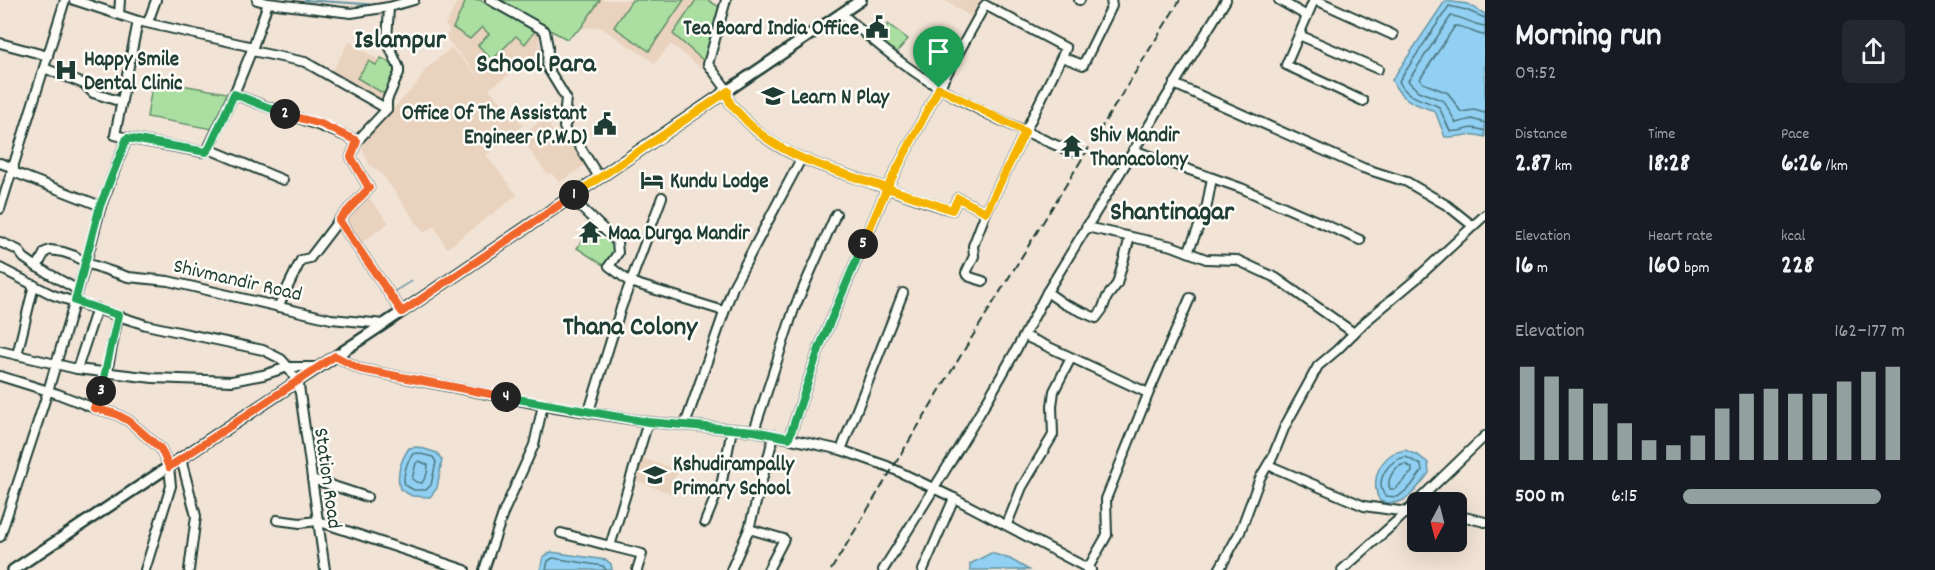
<!DOCTYPE html>
<meta charset="utf-8">
<style>
body{margin:0;font-family:Dekko,sans-serif;background:#242831;color:#f1f3f6;height:100vh;display:flex;flex-direction:column;font-size:22px;white-space:nowrap}
*{box-sizing:border-box;margin:0}
p{font-size:20px;color:#9ea1a6}
.icon{flex:none;width:33px;height:33px;fill:none;stroke:currentColor;stroke-width:2;stroke-linecap:round;stroke-linejoin:round}
.map{position:relative;flex:1;overflow:hidden}
.panel{display:flex;flex-direction:column;background:#171b24;width:450px}
.panel>*{flex:none}
.needle{width:39px;rotate:187deg}
.buttons{position:absolute;left:1407px;top:492px;display:grid;gap:12px}
.buttons a{display:grid;place-items:center;width:60px;height:60px;border-radius:9px;background:#171b24;box-shadow:0 6px 24px #0002;font-size:30px}
.pin{position:absolute;display:grid;place-items:center;width:51px;height:51px;color:#fff;margin:-62px -26px;border-radius:50% 50% 50% 0;rotate:-45deg;box-shadow:0 0 6px #0007}
.pin .icon{rotate:45deg}
.km{position:absolute;width:30px;height:30px;margin:-15px;border-radius:50%;background:#222;color:#fff;font-size:16px;line-height:30px;text-align:center}
.round{display:grid;place-items:center;flex:none;width:63px;height:63px;border-radius:9px;background:#242831}
.head{display:flex;align-items:center;justify-content:space-between;height:102px;padding:0 30px}
h1{font-size:33px;font-weight:700;line-height:45px}
.figures{display:grid;grid-template-columns:repeat(3,1fr);gap:9px;height:102px;padding:6px 30px}
.figures div{display:grid;align-content:center}
.figures b{font-size:26px;font-weight:700}
.figures small{font-size:16px;font-weight:400}
.figures p{font-size:16px}
.chart{height:168px;padding:12px 30px}
.chart p{display:flex;justify-content:space-between}
.chart svg{width:100%;height:108px;margin-top:6px;stroke:#92a19f;stroke-width:6}
ul{padding:0 30px;list-style:none;font-size:20px}
li{display:grid;grid-template-columns:96px 72px 1fr;align-items:center;height:45px}
li i{height:15px;border-radius:8px;background:#92a19f}
main{display:flex;flex:1;min-height:0}
.map>svg:first-child{display:block}
.built{fill:#e9d2be}
.green{fill:#aadfa1;stroke:#648e6a;stroke-width:1.5}
.water{fill:#91d0f2;stroke:#6395a6;stroke-width:1.5}
.lines{fill:none;stroke-linecap:round;stroke-linejoin:round}
.shore{stroke:#4d7880;stroke-width:1.5}
.stream{stroke:#6395a6;stroke-width:2}
.minor-casing{stroke:#1f3d34;stroke-width:12}
.major-casing{stroke:#1f3d34;stroke-width:14}
.minor{stroke:#fdfcf7;stroke-width:8}
.major{stroke:#fdfcf7;stroke-width:9}
.rail{stroke:#1f3d34;stroke-width:2;stroke-dasharray:9 4.5;stroke-linecap:butt}
.split-1-casing{stroke:#fff;stroke-width:12}
.split-2-casing{stroke:#fff;stroke-width:12}
.split-3-casing{stroke:#fff;stroke-width:12}
.split-4-casing{stroke:#fff;stroke-width:12}
.split-5-casing{stroke:#fff;stroke-width:12}
.split-6-casing{stroke:#fff;stroke-width:12}
.split-1{stroke:#f5b400;stroke-width:8}
.split-2{stroke:#f0652b;stroke-width:8}
.split-3{stroke:#22a559;stroke-width:8}
.split-4{stroke:#f0652b;stroke-width:8}
.split-5{stroke:#22a559;stroke-width:8}
.split-6{stroke:#f5b400;stroke-width:8}
.labels{text-anchor:middle;stroke-width:5;stroke-linejoin:round;paint-order:stroke}
.poi-label{font-size:21px;font-weight:bold;fill:#1f3d34;stroke:#fdfcf7;text-anchor:start}
.street-label{font-size:21px;fill:#1f3d34;stroke:#fdfcf7}
.district-label{font-size:27px;font-weight:bold;fill:#1f3d34;stroke:#fdfcf7}
</style>
<main>
<div class="map">
<svg width="1485" height="570" viewBox="0 0 1485 570">
<rect width="100%" height="100%" fill="#f1e3d5"/>
<filter id="ink" filterUnits="userSpaceOnUse"><feTurbulence type="fractalNoise" baseFrequency=".0167" numOctaves="2"/><feDisplacementMap in="SourceGraphic" scale="12" xChannelSelector="R" yChannelSelector="G"/><feConvolveMatrix kernelMatrix="1 2 1 2 8 2 1 2 1" color-interpolation-filters="sRGB"/></filter>
<g filter="url(#ink)">
<g class="built">
<path d="M458 0H487L543 32 538 40 542 50 489 89 523 125 486 155 517 195 447 248 434 226 424 233 382 174 370 165 362 149 363 140 417 84 425 70 451 48 488 87 445 37 450 29 445 26Z"/>
<path d="M492 0H708L705 62 700 67 671 44 655 63 600 27 581 28 567 39Z"/>
<path d="M944 0H985L973 18Z"/>
<path d="M349 42 379 60 381 58 386 95 382 102 330 75Z"/>
<path d="M770 85 783 98 776 105 764 94Z"/>
<path d="M544 118 561 143 577 145 588 163 560 182 551 173 548 175 520 137Z"/>
<path d="M368 197 389 223 358 245 345 226 348 217Z"/>
<path d="M639 457 678 470 670 493 631 479Z"/>
</g>
<g class="green">
<path d="M461 0H480L535 31 525 44 516 36 492 60 478 45 489 34 482 27 470 39 453 28 465 3Z"/>
<path d="M492 0H600L581 28 567 39Z"/>
<path d="M632 0H684L649 51 614 27Z"/>
<path d="M696 0H708L721 8 705 62 673 34Z"/>
<path d="M888 24 908 39 895 54 876 39Z"/>
<path d="M381 58 394 65 397 70 386 95 357 78 369 61 376 65Z"/>
<path d="M153 80 227 93 212 129 147 117Z"/>
<path d="M601 228 612 238 617 248 606 267 577 248 586 236 591 239Z"/>
</g>
<g class="water">
<path d="M1445 1 1468 4 1485 14V137C1467 131 1463 138 1445 137L1435 111C1416 105 1400 100 1392 80Z"/>
<path d="M418 447 437 453 442 460 437 488 430 497 412 496 400 489C396 475 401 460 409 448Z"/>
<path d="M1405 450 1419 456 1428 463 1429 473C1415 491 1405 509 1380 501 1371 485 1376 465 1392 454 1395 452 1401 451 1405 450Z"/>
<path d="M551 552 606 560 611 564 612 570H540L543 557Z"/>
<path d="M991 553 1010 559 1029 570H970V564Z"/>
</g>
<g class="lines">
<g class="shore">
<path d="M1485 18 1466 10 1449 6 1399 81C1406 99 1425 99 1439 107L1450 131C1466 133 1466 124 1485 131"/>
<path d="M1485 26C1473 25 1464 17 1451 16L1408 81 1418 91 1444 101 1456 123 1472 119 1485 123"/>
<path d="M1485 35C1474 35 1466 26 1455 26L1420 79 1423 83 1448 93 1461 112 1474 110 1485 113"/>
<path d="M417 453 433 457 436 462 431 485 426 490H414L405 485C402 476 407 461 413 454Z"/>
<path d="M1406 457 1421 465 1422 471 1411 486 1398 497 1385 496C1374 480 1389 459 1406 457Z"/>
<path d="M419 461 428 465 427 474 422 483 416 482 412 479 416 463Z"/>
<path d="M1405 464 1412 468V472L1395 489H1390C1386 480 1394 466 1405 464Z"/>
<path d="M546 570 548 561 553 558 603 566 606 570"/>
</g>
<g class="stream">
<path d="M305 0 380 5"/>
<path d="M392 293 412 281"/>
</g>
<g class="minor-casing">
<g id="minor">
<path d="M74 0 138 21 253 47 268 3"/>
<path d="M257 0 268 3 351 13 389 7 414 0"/>
<path d="M490 0 545 31 548 47 547 67 566 98 565 108 569 117 564 127 568 137 575 139 599 177"/>
<path d="M726 0 708 64 728 91C726 101 733 107 740 114 776 157 827 167 877 185 902 193 926 203 952 210L958 198 986 212 1066 48 985 5 939 88 887 188 820 346 789 438"/>
<path d="M1079 0H1080"/>
<path d="M1279 0 1307 16"/>
<path d="M1314 0 1286 65 1363 101"/>
<path d="M1316 0 1393 35"/>
<path d="M389 7 387 41 399 68V73L387 100V109L357 141 351 157 369 188 339 220 402 312"/>
<path d="M841 13C872 40 905 68 940 88 982 113 1027 133 1072 152"/>
<path d="M119 14 120 0"/>
<path d="M138 21 115 135 127 138 203 152 207 151 234 94 253 47"/>
<path d="M148 22 156 0"/>
<path d="M1299 35 1378 69"/>
<path d="M0 43 48 56"/>
<path d="M252 51 305 62 387 109"/>
<path d="M1062 57 1083 65 1112 6 1111 0"/>
<path d="M44 68 84 84 93 93 122 102"/>
<path d="M1174 84 1363 168 1407 182 1448 206 1473 226"/>
<path d="M234 94C275 111 317 123 357 141"/>
<path d="M209 149 283 180"/>
<path d="M1133 150 1241 188 1360 240"/>
<path d="M0 163 14 168"/>
<path d="M13 172 101 206"/>
<path d="M570 197 617 242 618 253 609 266 630 282 724 311"/>
<path d="M0 209 65 0"/>
<path d="M1086 227 1172 246 1206 259 1237 260 1276 278 1354 333"/>
<path d="M0 242 18 250 24 258 37 267 78 290"/>
<path d="M1188 252 1206 210 1212 178"/>
<path d="M37 267 45 252 50 250 63 252 75 256 86 263 128 277 168 281 331 319 384 324"/>
<path d="M0 268 53 295 146 325 263 350 281 359 288 367H318"/>
<path d="M983 281 970 277 966 273 974 256 973 246 986 212"/>
<path d="M1047 292 1064 304 1096 318 1102 310 1107 297 1117 284 1130 237"/>
<path d="M278 307 301 260 310 258 339 220"/>
<path d="M1025 336 1148 393"/>
<path d="M0 351 77 369 153 378 232 381 263 375 288 367 297 382 299 390"/>
<path d="M17 355 34 285"/>
<path d="M335 356 360 369 543 405 648 422 754 431 841 450 887 466 954 498 1091 570"/>
<path d="M77 369 97 308"/>
<path d="M0 376 58 394 94 408 116 414 129 421 161 449 169 467 171 486 145 570"/>
<path d="M299 386 325 570"/>
<path d="M94 408 107 372 118 316"/>
<path d="M589 411 621 308 662 197"/>
<path d="M685 425 733 287 801 159"/>
<path d="M754 431 794 309 836 214"/>
<path d="M841 450 903 293"/>
<path d="M181 459 196 516 189 570"/>
<path d="M1268 465 1364 506 1407 512 1418 510"/>
<path d="M312 479 367 497"/>
<path d="M1456 515 1485 522"/>
<path d="M277 520 300 523 317 521 465 570"/>
<path d="M705 522 722 481 732 429"/>
<path d="M1007 524 1022 487 1053 435 1052 406 1054 391 1071 358"/>
<path d="M561 533 610 546"/>
<path d="M0 537 48 391 86 263 101 206 127 138"/>
<path d="M484 570 504 511 534 445 543 405"/>
<path d="M637 570 642 554 610 546 648 422"/>
<path d="M731 570 749 529"/>
<path d="M768 570 784 539 749 529 774 435"/>
<path d="M883 570C940 479 998 388 1047 292L1226 0"/>
<path d="M923 570 954 498"/>
<path d="M1087 570 1107 535 1106 499 1149 392 1190 298"/>
<path d="M1219 570 1240 532 1260 478 1273 456 1285 426 1318 366 1337 350 1365 322 1415 280 1485 215"/>
<path d="M1342 570 1398 520 1485 436"/>
</g>
</g>
<g class="major-casing">
<path id="major" d="M13 570 384 324 861 0"/>
</g>
<use href="#minor" class="minor"/>
<use href="#major" class="major"/>
<path class="rail" d="M831 570 966 347 1180 0"/>
</g>
</g>
<g class="lines" filter="url(#ink)">
<g class="split-1-casing">
<path id="split-1" d="M574 195 728 91C726 101 733 107 740 114 777 158 835 170 887 188L939 88"/>
</g>
<g class="split-2-casing">
<path id="split-2" d="M285 114 321 124 357 141 351 157 369 188 339 220 402 312 574 195"/>
</g>
<g class="split-3-casing">
<path id="split-3" d="M101 391 118 315 75 301 100 206 127 138 206 152 210 147 234 94 285 114"/>
</g>
<g class="split-4-casing">
<path id="split-4" d="M101 391 94 408 116 414 129 421 161 449 169 467 335 356 360 369 506 397"/>
</g>
<g class="split-5-casing">
<path id="split-5" d="M506 397 648 422 754 431 789 438 820 346 863 244"/>
</g>
<g class="split-6-casing">
<path id="split-6" d="M863 244 887 188 952 210 958 198 986 212 1025 132 939 88"/>
</g>
<use href="#split-1" class="split-1"/>
<use href="#split-2" class="split-2"/>
<use href="#split-3" class="split-3"/>
<use href="#split-4" class="split-4"/>
<use href="#split-5" class="split-5"/>
<use href="#split-6" class="split-6"/>
</g>
<defs>
<g id="civic-bare" transform="scale(1.8)"><path d="M-.6-6.5H3V-4.5H.6V-3L4-1V1h2V6H-6V1h2V-1L-.6-3ZM-1.2 2.5V6h2.4V2.5Z" fill="#1f3d34" stroke="#fdfcf7" stroke-width="2.5" paint-order="stroke"/></g>
<g id="hospital-bare" transform="scale(1.8)"><path d="M-5-5h3v3.5h4V-5h3V5h-3V1.5h-4V5h-3Z" fill="#1f3d34" stroke="#fdfcf7" stroke-width="2.5" paint-order="stroke"/></g>
<g id="school-bare" transform="scale(1.8)"><path d="M0-5L7-2L0 1L-7-2ZM-4 1L0 2.5L4 1V4Q0 6-4 4Z" fill="#1f3d34" stroke="#fdfcf7" stroke-width="2.5" paint-order="stroke"/></g>
<g id="temple-bare" transform="scale(1.8)"><path d="M0-6L5-2H3V0L6.5 2.5H4V6H1.5V3h-3V6H-4V2.5H-6.5L-3 0V-2H-5Z" fill="#1f3d34" stroke="#fdfcf7" stroke-width="2.5" paint-order="stroke"/></g>
<g id="hotel-bare" transform="scale(1.8)"><path d="M-6-4.5h1.5V1H6V5H4.5V3h-9V5H-6ZM-4 0a1.8 1.8 0 1 1 3.6 0ZM.5 0V-2.5h3Q6-2.5 6 0Z" fill="#1f3d34" stroke="#fdfcf7" stroke-width="2.5" paint-order="stroke"/></g>
</defs>
<g fill-rule="evenodd">
<use href="#civic-bare" x="877" y="27"/>
<use href="#hospital-bare" x="66" y="70"/>
<use href="#school-bare" x="773" y="96"/>
<use href="#civic-bare" x="605" y="124"/>
<use href="#temple-bare" x="1072" y="146"/>
<use href="#hotel-bare" x="652" y="180"/>
<use href="#temple-bare" x="590" y="232"/>
<use href="#school-bare" x="655" y="475"/>
</g>
<g class="labels">
<g class="poi-label">
<text x="859" y="34" text-anchor="end">Tea Board India Office</text>
<text x="84" y="65">Happy Smile<tspan x="84" dy="24">Dental Clinic</tspan></text>
<text x="791" y="103">Learn N Play</text>
<text x="587" y="119" text-anchor="end">Office Of The Assistant<tspan x="587" dy="24">Engineer (P.W.D)</tspan></text>
<text x="1090" y="141">Shiv Mandir<tspan x="1090" dy="24">Thanacolony</tspan></text>
<text x="670" y="187">Kundu Lodge</text>
<text x="608" y="239">Maa Durga Mandir</text>
<text x="673" y="470">Kshudirampally<tspan x="673" dy="24">Primary School</tspan></text>
</g>
<g class="street-label">
<text transform="translate(238 279) rotate(13)" y="7">Shivmandir Road</text>
<text transform="translate(329 478) rotate(82)" y="7">Station Road</text>
</g>
<g class="district-label">
<text x="400" y="47">Islampur</text>
<text x="536" y="71">School Para</text>
<text x="1172" y="219">Shantinagar</text>
<text x="630" y="334">Thana Colony</text>
</g>
</g>
</svg>
<div class="buttons">
<a><svg class="needle" viewBox="-14 -14 28 28"><path d="M0-13l5 13h-10z" fill="#e53935"/><path d="M0 13l5-13h-10z" fill="#9ea1a6"/></svg></a>
</div>
<div class="pin" style="left:939px;top:88px;background:#1e9e55"><svg class="icon" aria-label="arrive" viewBox="0 0 24 24"><path d="M6 21V4h12l-3 4 3 4H6"/></svg></div>
<b class="km" style="left:574px;top:195px">1</b>
<b class="km" style="left:285px;top:114px">2</b>
<b class="km" style="left:101px;top:391px">3</b>
<b class="km" style="left:506px;top:397px">4</b>
<b class="km" style="left:863px;top:244px">5</b>
</div>
<section class="panel">
<div class="head"><div><h1>Morning run</h1><p>09:52</p></div><a class="round"><svg class="icon" aria-label="share" viewBox="0 0 24 24"><path d="M12 15V3M7 8l5-5 5 5M5 13v7h14v-7"/></svg></a></div>
<div class="figures">
<div><p>Distance</p><b>2.87<small> km</small></b></div>
<div><p>Time</p><b>18:28</b></div>
<div><p>Pace</p><b>6:26<small> /km</small></b></div>
</div>
<div class="figures">
<div><p>Elevation</p><b>16<small> m</small></b></div>
<div><p>Heart rate</p><b>160<small> bpm</small></b></div>
<div><p>kcal</p><b>228</b></div>
</div>
<div class="chart"><p><span>Elevation</span>162–177 m</p>
<svg viewBox="0 0 160 44" preserveAspectRatio="none"><path d="M5 44V6M15 44V10M25 44V15M35 44V21M45 44V29M55 44V36M65 44V38M75 44V34M85 44V23M95 44V17M105 44V15M115 44V17M125 44V17M135 44V12M145 44V8M155 44V6"/></svg>
</div>
<ul>
<li><b>500 m</b>6:15<i style="width:89%"></i></li>
</ul>
</section>
</main>
